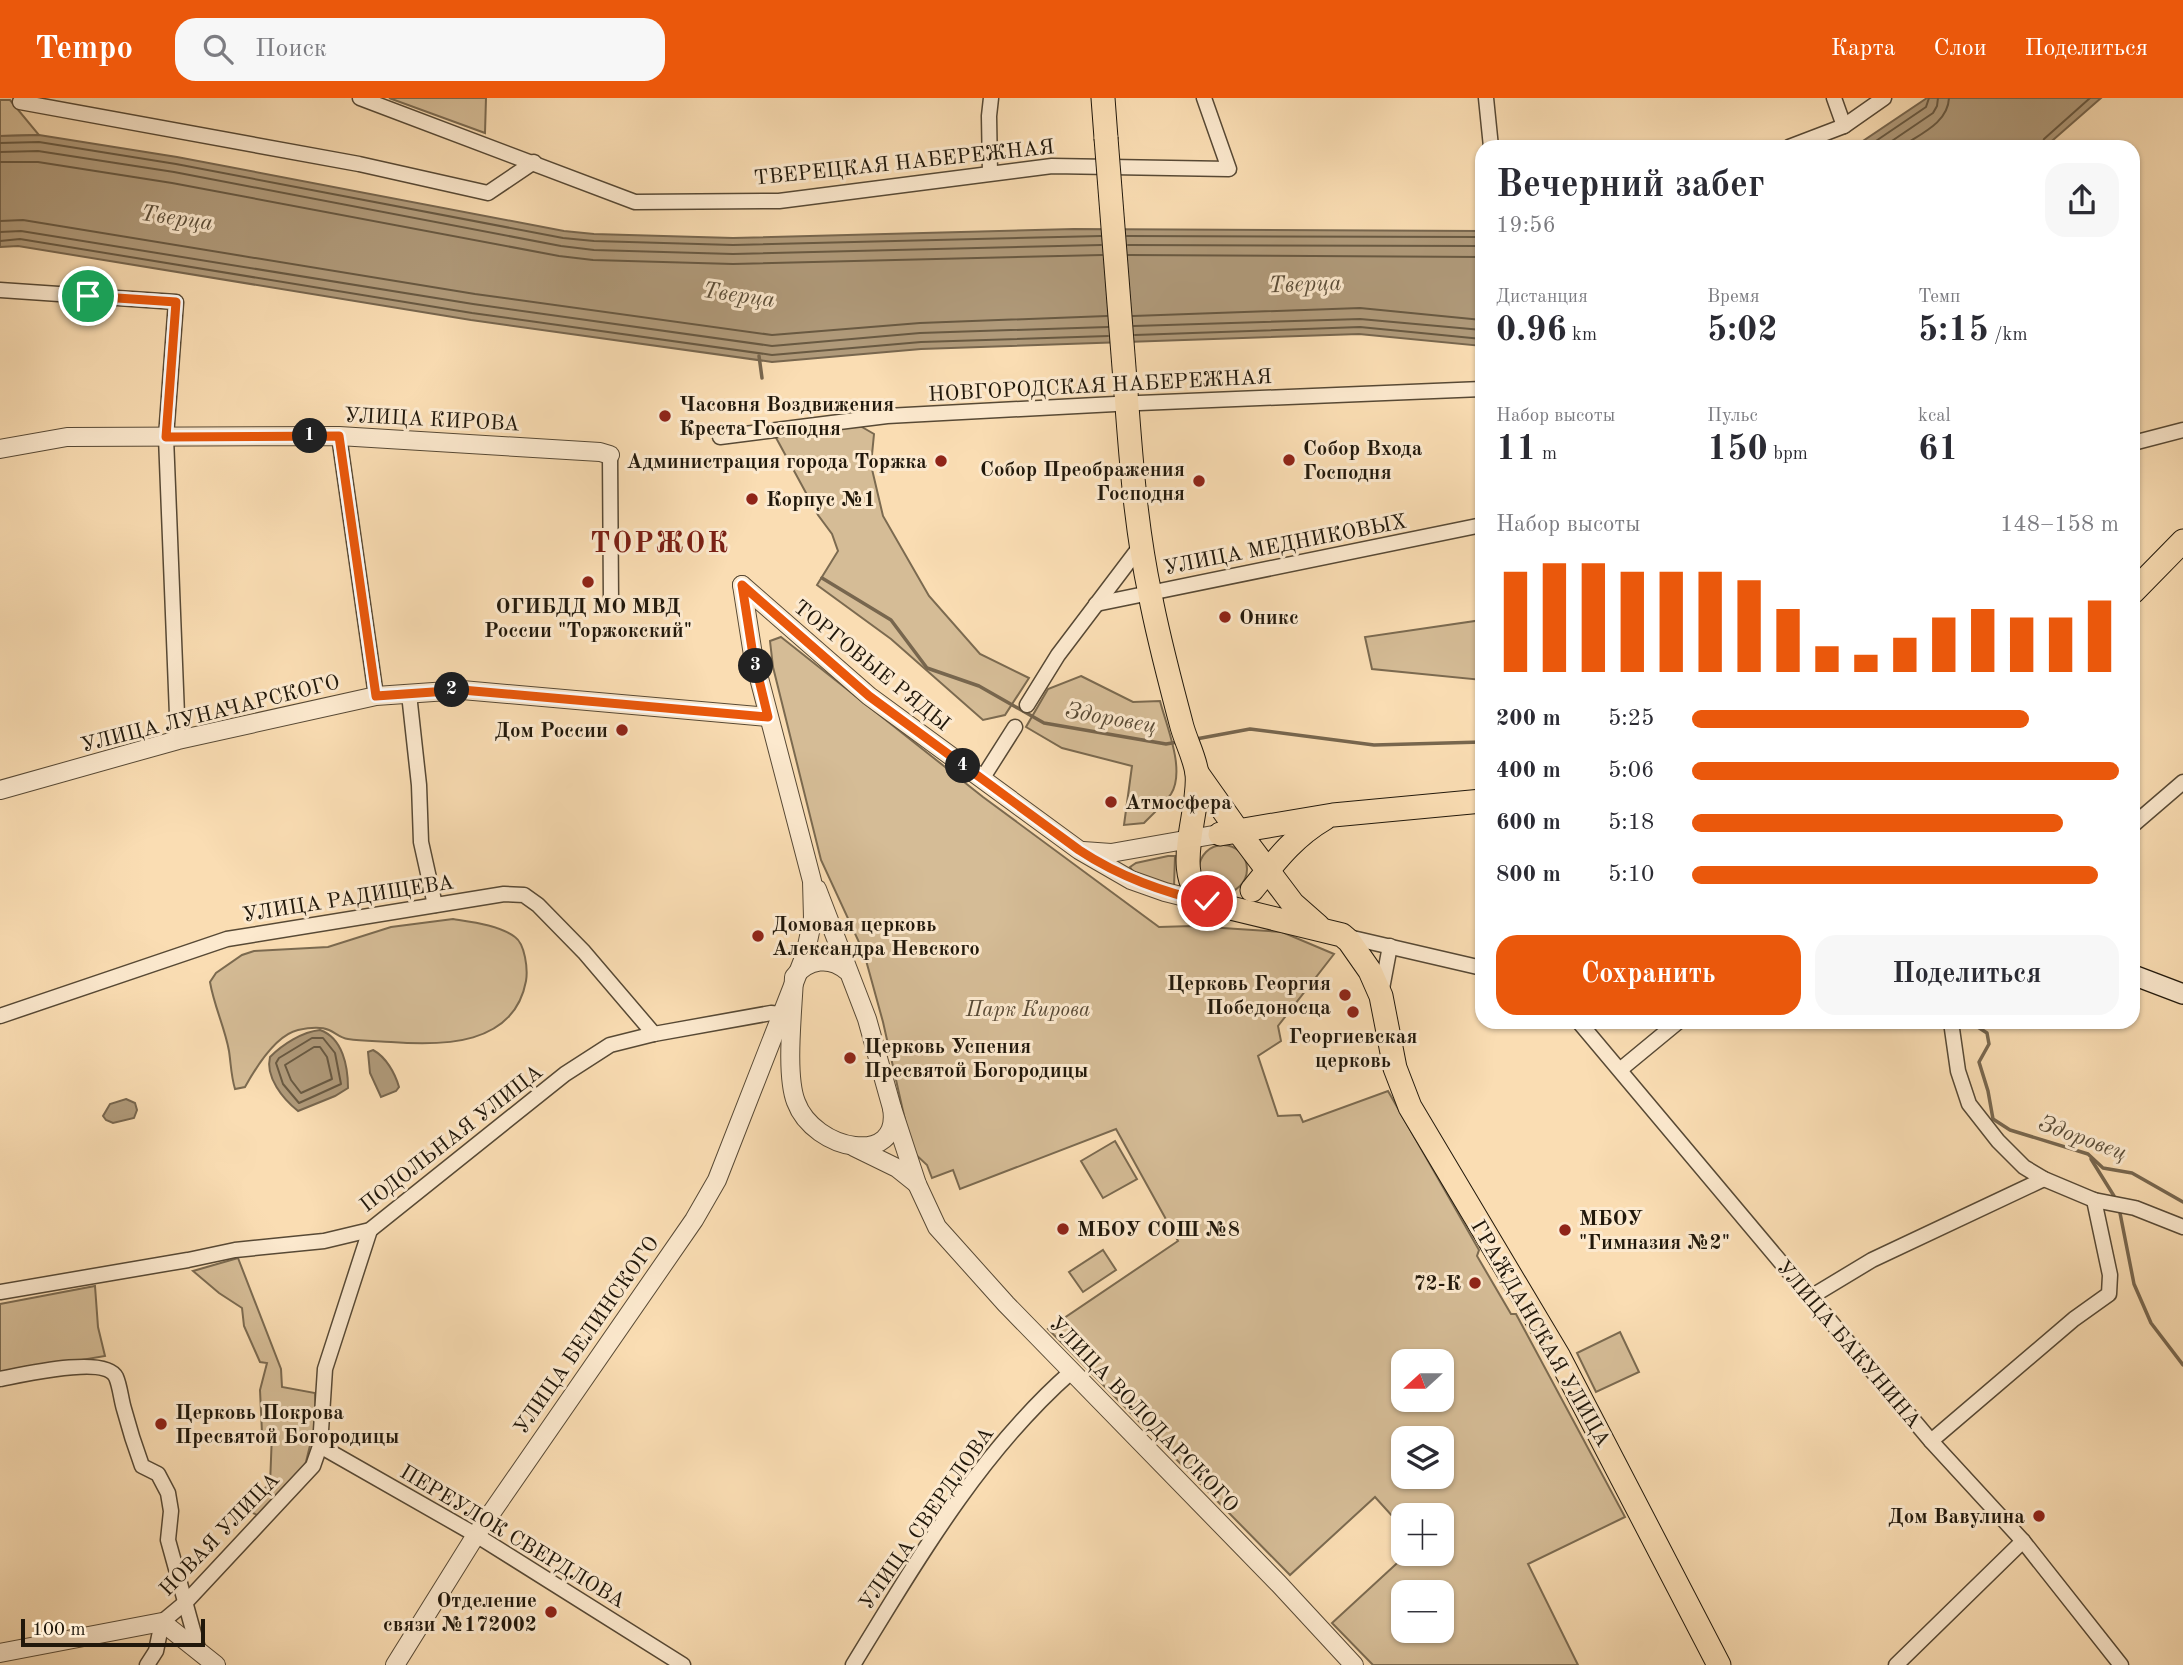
<!DOCTYPE html>
<html lang="ru">
<meta charset="utf-8">
<style>
body{margin:0;font-family:"Old Standard TT",serif;background:#f7f7f7;color:#2b2b33;height:100vh;display:flex;flex-direction:column;font-size:26px;white-space:nowrap}
*{box-sizing:border-box;margin:0}
p{font-size:23px;color:#7c7c81}
.icon{flex:none;width:38px;height:38px;fill:none;stroke:currentColor;stroke-width:2;stroke-linecap:round;stroke-linejoin:round}
.map{position:relative;flex:1;overflow:hidden}
.details{position:absolute;left:1475px;top:42px;width:665px;height:889px;display:flex;flex-direction:column;background:#fff;border-radius:21px;box-shadow:0 2px 5px #0004}
.details>*{flex:none}
.needle{width:46px;rotate:249deg}
.controls{position:absolute;left:1391px;top:1251px;display:grid;gap:14px}
.controls a{display:grid;place-items:center;width:63px;height:63px;border-radius:14px;background:#fff;box-shadow:0 2px 5px #0004;font-size:35px}
.scale{position:absolute;left:21px;bottom:18px;width:184px;box-sizing:border-box;padding-left:7px;border:4px solid #21180b;border-top:0;font-size:19px;line-height:24px;white-space:nowrap;color:#21180b;-webkit-text-stroke:5px #fce9ce;paint-order:stroke}
.pin{position:absolute;display:grid;place-items:center;width:60px;height:60px;color:#fff;margin:-30px;border:4px solid #fff;border-radius:50%;box-shadow:0 2px 7px #0007}
.km{position:absolute;width:35px;height:35px;margin:-18px;border-radius:50%;background:#222;color:#fff;font-size:19px;line-height:35px;text-align:center}
.round{display:grid;place-items:center;flex:none;width:74px;height:74px;border-radius:21px;background:#f7f7f7}
.headline{display:flex;align-items:center;justify-content:space-between;height:119px;padding:0 21px}
h1{font-size:38px;font-weight:600;line-height:52px}
.stats{display:grid;grid-template-columns:repeat(3,1fr);gap:10px;height:119px;padding:7px 21px}
.stats div{display:grid;align-content:center}
.stats b{font-size:35px;font-weight:600}
.stats small{font-size:19px;font-weight:400}
.stats p{font-size:19px}
.chart{height:196px;padding:14px 21px}
.chart p{display:flex;justify-content:space-between}
.chart svg{width:100%;height:126px;margin-top:7px;stroke:#ea580c;stroke-width:6}
.cta{display:flex;gap:14px;margin-top:auto;padding:14px 21px}
.cta a{flex:1;height:80px;border-radius:21px;background:#ea580c;color:#fff;font-size:28px;font-weight:600;line-height:80px;text-align:center}
.cta a+a{background:#f7f7f7;color:#2b2b33}
ul{padding:0 21px;list-style:none;font-size:23px}
li{display:grid;grid-template-columns:112px 84px 1fr;align-items:center;height:52px}
li i{height:18px;border-radius:9px;background:#ea580c}
header{display:flex;align-items:center;gap:42px;box-sizing:border-box;height:98px;padding:0 35px;background:#ea580c;color:#fff}
header strong{font-size:33px}
nav{display:flex;gap:38px;margin-inline-start:auto;font-size:24px}
.search{width:490px;height:63px;background:#f7f7f7;display:flex;align-items:center;gap:18px;box-sizing:border-box;padding:0 24px;border-radius:21px;color:#7c7c81;font-size:26px}
.map>svg:first-child{display:block}
.green{fill:#d5bc96;stroke:#7b6a50;stroke-width:2;fill-rule:evenodd}
.water{fill:#b09a7a;stroke:#77664e;stroke-width:2}
.lines{fill:none;stroke-linecap:round;stroke-linejoin:round}
.shore{stroke:#685942;stroke-width:2}
.stream{stroke:#77664e;stroke-width:3.5}
.minor-casing{stroke:#574935;stroke-width:17}
.tertiary-casing{stroke:#574935;stroke-width:20}
.secondary-casing{stroke:#21180b;stroke-width:22}
.primary-casing{stroke:#21180b;stroke-width:25}
.minor{stroke:#fce9ce;stroke-width:14}
.tertiary{stroke:#fce9ce;stroke-width:18}
.secondary{stroke:#fce9ce;stroke-width:19}
.primary{stroke:#faddb3;stroke-width:23}
.primary-bridge-casing{stroke:#21180b;stroke-width:25;stroke-linecap:butt}
.primary-bridge{stroke:#faddb3;stroke-width:23}
.route-casing{stroke:#fff;stroke-width:14}
.route{stroke:#ea580c;stroke-width:9}
.poi-dot{fill:#8f2418;stroke:#fce9ce;stroke-width:2.5}
.labels{text-anchor:middle;stroke-width:6;stroke-linejoin:round;paint-order:stroke}
.street-label{font-size:21px;fill:#21180b;stroke:#fce9ce}
.poi-label{font-size:21px;font-weight:bold;fill:#21180b;stroke:#fce9ce;text-anchor:start}
.park-label{font-size:21px;font-style:italic;fill:#574935;stroke:#fce9ce}
.water-label{font-size:23px;font-style:italic;fill:#5a4c37;stroke:#fce9ce}
.district-label{font-size:28px;font-weight:bold;letter-spacing:2px;fill:#7a1f14;stroke:#fce9ce}
</style>
<header>
<strong>Tempo</strong>
<div class="search"><svg class="icon" aria-label="search" viewBox="0 0 24 24"><circle cx="10" cy="10" r="6"/><path d="M15 15l6 6"/></svg>Поиск</div>
<nav><a>Карта</a><a>Слои</a><a>Поделиться</a></nav>
</header>
<div class="map">
<svg width="2183" height="1567" viewBox="0 0 2183 1567">
<rect width="100%" height="100%" fill="#faddb3"/>
<filter id="stains"><feTurbulence type="fractalNoise" baseFrequency=".00286" numOctaves="4"/><feColorMatrix values="0 0 0 0 .2 0 0 0 0 .09 0 0 0 0 .02 0 0 0 .5 -.17"/></filter>
<radialGradient id="worn" r=".72"><stop offset=".6" stop-color="#630" stop-opacity="0"/><stop offset="1" stop-color="#630" stop-opacity=".3"/></radialGradient>
<g class="green">
<path d="M389 0H486L485 35Z"/>
<path d="M0 2H10L39 37 0 38Z"/>
<path d="M855 325 874 336 871 367 883 418 929 498 980 556 1029 580 1005 617 983 622 891 541 817 487 838 453 832 436 818 417 774 336Z"/>
<path d="M1482 522V582L1372 571 1365 539Z"/>
<path d="M781 539 983 699 1159 829 1192 828 1282 834 1334 856 1278 928 1281 943 1258 958 1278 1018 1300 1017 1303 1024 1388 993 1479 1152 1477 1158 1511 1216H1516L1625 1419 1528 1466 1578 1567H1373L1332 1525 1407 1456H1442V1418H1404L1403 1430 1375 1399 1290 1477 1048 1231 1178 1143 1116 1031 960 1091 953 1072 932 1080 927 1067 912 1053 883 924 864 855 821 762 773 569 770 543ZM1404 1264H1442V1302H1404ZM1404 1340H1442V1379H1404ZM1404 1494H1442V1533H1404Z"/>
<path d="M1081 578 1133 604 1160 603C1166 627 1186 672 1171 696 1164 706 1153 716 1144 725L1124 727 1132 668 1062 650 1026 629 1048 591Z"/>
<circle cx="1223" cy="771" r="24"/>
<path d="M1168 758H1175L1174 789 1133 774 1130 769 1136 765Z"/>
<path d="M453 821C472 824 499 827 515 839 525 846 528 871 526 883 514 948 442 948 391 944 377 943 362 943 348 941 340 940 336 935 329 932 320 928 307 930 298 932 276 937 255 971 245 989L235 991C231 978 231 966 229 953 225 930 214 908 210 884L216 875 242 857 254 853 328 849 391 829Z"/>
<path d="M1115 1043 1137 1081 1103 1100 1081 1063Z"/>
<path d="M1103 1152 1116 1172 1083 1194 1069 1174Z"/>
<path d="M238 1160 281 1271 282 1289 315 1295 316 1323 305 1368 261 1419 251 1414 263 1391 270 1387 272 1335H262L260 1292 267 1265 260 1264 244 1228 242 1210 219 1195 193 1173Z"/>
<path d="M95 1188 98 1229 105 1258 0 1276V1206Z"/>
<path d="M1620 1234 1639 1274 1596 1294 1577 1255Z"/>
</g>
<g class="water">
<path d="M1927 0H2101L2045 49H1854Z"/>
<path d="M39 37 177 59 564 133 594 136 733 140 1074 131 1482 133V248L1359 236 921 251 772 264 471 222 18 148 0 149V38Z"/>
<path d="M320 932C343 940 348 969 348 990L335 998 298 1013C283 1001 265 979 270 959 283 946 302 934 320 932Z"/>
<path d="M373 952C386 959 395 975 399 989L396 993 381 999 370 975 368 954Z"/>
<path d="M126 1001 135 1005 137 1012 134 1020 113 1025 106 1022 103 1018 110 1006Z"/>
</g>
<g class="lines">
<g class="shore">
<path d="M0 45 39 44 176 66 563 140 594 143 733 147 1101 138"/>
<path d="M1867 49 1926 9 1929 0"/>
<path d="M1883 49 1933 15 1937 8 1938 0"/>
<path d="M1901 49C1920 36 1948 25 1949 0"/>
<path d="M2041 49 2044 41 2090 0"/>
<path d="M0 54 38 53 174 74 561 148 594 152 733 156 1101 147"/>
<path d="M0 64H38L172 85 559 158 593 162 733 166 1102 157"/>
<path d="M0 123 23 122 475 196 772 237 920 225 1107 218"/>
<path d="M0 134 21 133 473 206 772 248 920 235 1108 229"/>
<path d="M1127 138 1482 139"/>
<path d="M0 143 20 141 472 215 772 257 921 244 1108 238"/>
<path d="M1128 147 1482 148"/>
<path d="M1128 157 1482 159"/>
<path d="M1133 218 1360 210 1482 222"/>
<path d="M1134 228 1360 221 1482 232"/>
<path d="M1135 237 1360 229 1482 241"/>
<path d="M312 940H323L335 955 341 986 299 1005 283 986 276 965 279 960Z"/>
<path d="M314 949H320L327 959 332 981 301 995 291 982 285 967Z"/>
</g>
<g class="stream">
<path d="M759 258 762 280"/>
<path d="M822 480 891 522 927 570 979 588 1044 625 1166 646 1178 644"/>
<path d="M1196 641 1250 631 1374 647 1482 644"/>
<path d="M1970 924 1987 935 1989 946 1979 964 1988 993 1993 1021 2010 1032 2088 1056 2103 1070 2132 1075 2183 1104"/>
<path d="M2091 1061 2114 1098"/>
<path d="M2120 1115 2134 1186 2151 1225 2183 1267"/>
</g>
<g class="minor-casing">
<g id="minor">
<path d="M360 0 635 104 779 103 1052 68 1229 71 1204 0"/>
<path d="M1486 0 1491 49"/>
<path d="M1834 0 1844 28"/>
<path d="M20 4 359 66 488 95 534 64"/>
<path d="M1789 49 1844 28 1884 0"/>
<path d="M990 75 989 18 991 0"/>
<path d="M0 192 176 204 166 339 178 642"/>
<path d="M339 338 376 598"/>
<path d="M720 339 887 318 1115 306 1482 291"/>
<path d="M2133 345 2183 332"/>
<path d="M610 357 611 503"/>
<path d="M1096 506 1482 427"/>
<path d="M409 596 419 687 421 744 435 807"/>
<path d="M1027 607 1058 557 1142 446"/>
<path d="M982 681 1015 629"/>
<path d="M2133 727 2183 684"/>
<path d="M1344 838 1482 870"/>
<path d="M1381 896 1390 848"/>
<path d="M0 918 227 841 504 796 524 797 538 807 584 854 654 936"/>
<path d="M1579 924 1931 1343 2023 1443 2121 1567"/>
<path d="M1951 924 1958 973 1969 1006 1998 1043 2024 1069 2044 1081 2094 1102 2135 1110 2183 1129"/>
<path d="M1621 971 1678 924"/>
<path d="M0 1194 188 1162 235 1152 324 1143 370 1132 565 976 610 947 654 936 771 915 791 917"/>
<path d="M1809 1200 1872 1162 2044 1081"/>
<path d="M0 1281C21 1277 105 1257 116 1279 120 1288 121 1301 124 1311 129 1330 135 1349 142 1368L158 1376 168 1395 171 1413 168 1442 199 1554"/>
<path d="M1931 1343 2074 1221 2109 1196 2110 1177 2094 1102"/>
<path d="M320 1348 476 1437 683 1567"/>
<path d="M147 1567 156 1553 162 1524 186 1504 313 1368 320 1348 325 1271 370 1132"/>
<path d="M853 1567C916 1464 979 1355 1071 1274"/>
<path d="M1896 1567 2023 1443"/>
</g>
</g>
<g class="tertiary-casing">
<g id="tertiary">
<path d="M0 351 67 339 339 338 600 354 610 357"/>
<path d="M742 487 869 598 1079 752 1131 782 1165 794 1209 805"/>
<path d="M0 692 178 642 376 598 462 592 768 619"/>
<path d="M1083 753 1111 755 1213 737"/>
<path d="M817 791 867 921 892 1010C902 1070 814 1053 796 1004 785 976 793 911 794 879 808 861 830 858 847 873"/>
<path d="M892 1010 917 1086 937 1129 1006 1206 1279 1486 1354 1567"/>
<path d="M854 1049 897 1070 917 1086"/>
<path d="M0 1555 162 1524 216 1567"/>
<path d="M395 1567 476 1437 694 1122 717 1082 805 857 813 820 812 783 753 557 742 487"/>
</g>
</g>
<g class="secondary-casing">
<path id="secondary" d="M2133 877 2183 896"/>
</g>
<g class="primary-casing">
<g id="primary">
<path d="M1103 0 1106 40"/>
<path d="M1126 295C1131 362 1136 430 1150 496 1158 539 1170 583 1181 625 1185 642 1195 659 1197 676 1201 715 1167 783 1210 805L1342 837 1349 843 1370 873 1381 898 1395 970 1410 1009 1559 1259 1719 1567"/>
<path d="M2133 494 2183 443"/>
<path d="M1197 675 1238 733 1293 806 1318 828"/>
<path d="M1220 736 1333 717 1482 703"/>
<path d="M1252 792C1274 765 1293 739 1324 721"/>
</g>
</g>
<use href="#minor" class="minor"/>
<use href="#tertiary" class="tertiary"/>
<use href="#secondary" class="secondary"/>
<use href="#primary" class="primary"/>
<g class="primary-bridge-casing">
<path id="primary-bridge" d="M1106 40 1126 295"/>
</g>
<use href="#primary-bridge" class="primary-bridge"/>
</g>
<g class="lines">
<g class="route-casing">
<path id="route" d="M88 198 176 204 166 339 339 338 376 598 462 592 768 619 753 557 742 487 869 598 1079 752C1120 779 1163 794 1210 805L1207 803"/>
</g>
<use href="#route" class="route"/>
</g>
<g class="poi-dot">
<circle cx="665" cy="318" r="7"/>
<circle cx="1289" cy="362" r="7"/>
<circle cx="941" cy="363" r="7"/>
<circle cx="1199" cy="383" r="7"/>
<circle cx="752" cy="401" r="7"/>
<circle cx="588" cy="484" r="7"/>
<circle cx="1225" cy="519" r="7"/>
<circle cx="622" cy="632" r="7"/>
<circle cx="1111" cy="704" r="7"/>
<circle cx="758" cy="838" r="7"/>
<circle cx="1345" cy="897" r="7"/>
<circle cx="1353" cy="914" r="7"/>
<circle cx="850" cy="960" r="7"/>
<circle cx="1063" cy="1131" r="7"/>
<circle cx="1565" cy="1132" r="7"/>
<circle cx="1475" cy="1185" r="7"/>
<circle cx="161" cy="1326" r="7"/>
<circle cx="2039" cy="1418" r="7"/>
<circle cx="551" cy="1514" r="7"/>
</g>
<g class="labels">
<g class="street-label">
<text transform="translate(904 64) rotate(-6)" y="7">ТВЕРЕЦКАЯ НАБЕРЕЖНАЯ</text>
<text transform="translate(1100 287) rotate(-3)" y="7">НОВГОРОДСКАЯ НАБЕРЕЖНАЯ</text>
<text transform="translate(432 321) rotate(3)" y="7">УЛИЦА КИРОВА</text>
<text transform="translate(1285 446) rotate(-11)" y="7">УЛИЦА МЕДНИКОВЫХ</text>
<text transform="translate(872 567) rotate(39)" y="7">ТОРГОВЫЕ РЯДЫ</text>
<text transform="translate(210 615) rotate(-14)" y="7">УЛИЦА ЛУНАЧАРСКОГО</text>
<text transform="translate(348 800) rotate(-9)" y="7">УЛИЦА РАДИЩЕВА</text>
<text transform="translate(451 1040) rotate(-38)" y="7">ПОДОЛЬНАЯ УЛИЦА</text>
<text transform="translate(1541 1235) rotate(60)" y="7">ГРАЖДАНСКАЯ УЛИЦА</text>
<text transform="translate(586 1237) rotate(-55)" y="7">УЛИЦА БЕЛИНСКОГО</text>
<text transform="translate(1849 1246) rotate(50)" y="7">УЛИЦА БАКУНИНА</text>
<text transform="translate(1144 1316) rotate(46)" y="7">УЛИЦА ВОЛОДАРСКОГО</text>
<text transform="translate(926 1420) rotate(-55)" y="7">УЛИЦА СВЕРДЛОВА</text>
<text transform="translate(219 1436) rotate(-46)" y="7">НОВАЯ УЛИЦА</text>
<text transform="translate(513 1438) rotate(31)" y="7">ПЕРЕУЛОК СВЕРДЛОВА</text>
</g>
<g class="poi-label">
<text x="679" y="313">Часовня Воздвижения<tspan x="679" dy="24">Креста Господня</tspan></text>
<text x="1303" y="357">Собор Входа<tspan x="1303" dy="24">Господня</tspan></text>
<text x="927" y="370" text-anchor="end">Администрация города Торжка</text>
<text x="1185" y="378" text-anchor="end">Собор Преображения<tspan x="1185" dy="24">Господня</tspan></text>
<text x="766" y="408">Корпус №1</text>
<text x="588" y="515" text-anchor="middle">ОГИБДД МО МВД<tspan x="588" dy="24">России "Торжокский"</tspan></text>
<text x="1239" y="526">Оникс</text>
<text x="608" y="639" text-anchor="end">Дом России</text>
<text x="1125" y="711">Атмосфера</text>
<text x="772" y="833">Домовая церковь<tspan x="772" dy="24">Александра Невского</tspan></text>
<text x="1331" y="892" text-anchor="end">Церковь Георгия<tspan x="1331" dy="24">Победоносца</tspan></text>
<text x="1353" y="945" text-anchor="middle">Георгиевская<tspan x="1353" dy="24">церковь</tspan></text>
<text x="864" y="955">Церковь Успения<tspan x="864" dy="24">Пресвятой Богородицы</tspan></text>
<text x="1579" y="1127">МБОУ<tspan x="1579" dy="24">"Гимназия №2"</tspan></text>
<text x="1077" y="1138">МБОУ СОШ №8</text>
<text x="1461" y="1192" text-anchor="end">72-К</text>
<text x="175" y="1321">Церковь Покрова<tspan x="175" dy="24">Пресвятой Богородицы</tspan></text>
<text x="2025" y="1425" text-anchor="end">Дом Вавулина</text>
<text x="537" y="1509" text-anchor="end">Отделение<tspan x="537" dy="24">связи №172002</tspan></text>
</g>
<g class="park-label">
<text x="1028" y="918">Парк Кирова</text>
</g>
<g class="water-label">
<text transform="translate(177 119) rotate(8)" y="8">Тверца</text>
<text transform="translate(1305 185) rotate(-2)" y="8">Тверца</text>
<text transform="translate(739 196) rotate(8)" y="8">Тверца</text>
<text transform="translate(1111 619) rotate(10)" y="8">Здоровец</text>
<text transform="translate(2083 1039) rotate(20)" y="8">Здоровец</text>
</g>
<g class="district-label">
<text x="660" y="454">ТОРЖОК</text>
</g>
</g>
<rect width="100%" height="100%" filter="url(#stains)"/>
<rect width="100%" height="100%" fill="url(#worn)"/>
</svg>
<div class="controls">
<a><svg class="needle" viewBox="-14 -14 28 28"><path d="M0-13l5 13h-10z" fill="#e53935"/><path d="M0 13l5-13h-10z" fill="#7c7c81"/></svg></a>
<a><svg class="icon" aria-label="layers" viewBox="0 0 24 24"><path d="M12 4l9 5-9 5-9-5zM3 14l9 5 9-5"/></svg></a>
<a>+</a>
<a>−</a>
</div>
<div class="scale">100 m</div>
<div class="pin" style="left:88px;top:198px;background:#1e9e55"><svg class="icon" aria-label="arrive" viewBox="0 0 24 24"><path d="M6 21V4h12l-3 4 3 4H6"/></svg></div>
<div class="pin" style="left:1207px;top:803px;background:#d93025"><svg class="icon" aria-label="check" viewBox="0 0 24 24"><path d="M5 12l5 5 9-10"/></svg></div>
<b class="km" style="left:310px;top:338px">1</b>
<b class="km" style="left:452px;top:592px">2</b>
<b class="km" style="left:756px;top:568px">3</b>
<b class="km" style="left:963px;top:668px">4</b>
<section class="details">
<div class="headline"><div><h1>Вечерний забег</h1><p>19:56</p></div><a class="round"><svg class="icon" aria-label="share" viewBox="0 0 24 24"><path d="M12 15V3M7 8l5-5 5 5M5 13v7h14v-7"/></svg></a></div>
<div class="stats">
<div><p>Дистанция</p><b>0.96<small> km</small></b></div>
<div><p>Время</p><b>5:02</b></div>
<div><p>Темп</p><b>5:15<small> /km</small></b></div>
</div>
<div class="stats">
<div><p>Набор высоты</p><b>11<small> m</small></b></div>
<div><p>Пульс</p><b>150<small> bpm</small></b></div>
<div><p>kcal</p><b>61</b></div>
</div>
<div class="chart"><p><span>Набор высоты</span>148–158 m</p>
<svg viewBox="0 0 160 44" preserveAspectRatio="none"><path d="M5 44V9M15 44V6M25 44V6M35 44V9M45 44V9M55 44V9M65 44V12M75 44V22M85 44V35M95 44V38M105 44V32M115 44V25M125 44V22M135 44V25M145 44V25M155 44V19"/></svg>
</div>
<ul>
<li><b>200 m</b>5:25<i style="width:79%"></i></li>
<li><b>400 m</b>5:06<i style="width:100%"></i></li>
<li><b>600 m</b>5:18<i style="width:87%"></i></li>
<li><b>800 m</b>5:10<i style="width:95%"></i></li>
</ul>
<div class="cta"><a>Сохранить</a><a>Поделиться</a></div>
</section>
</div>
